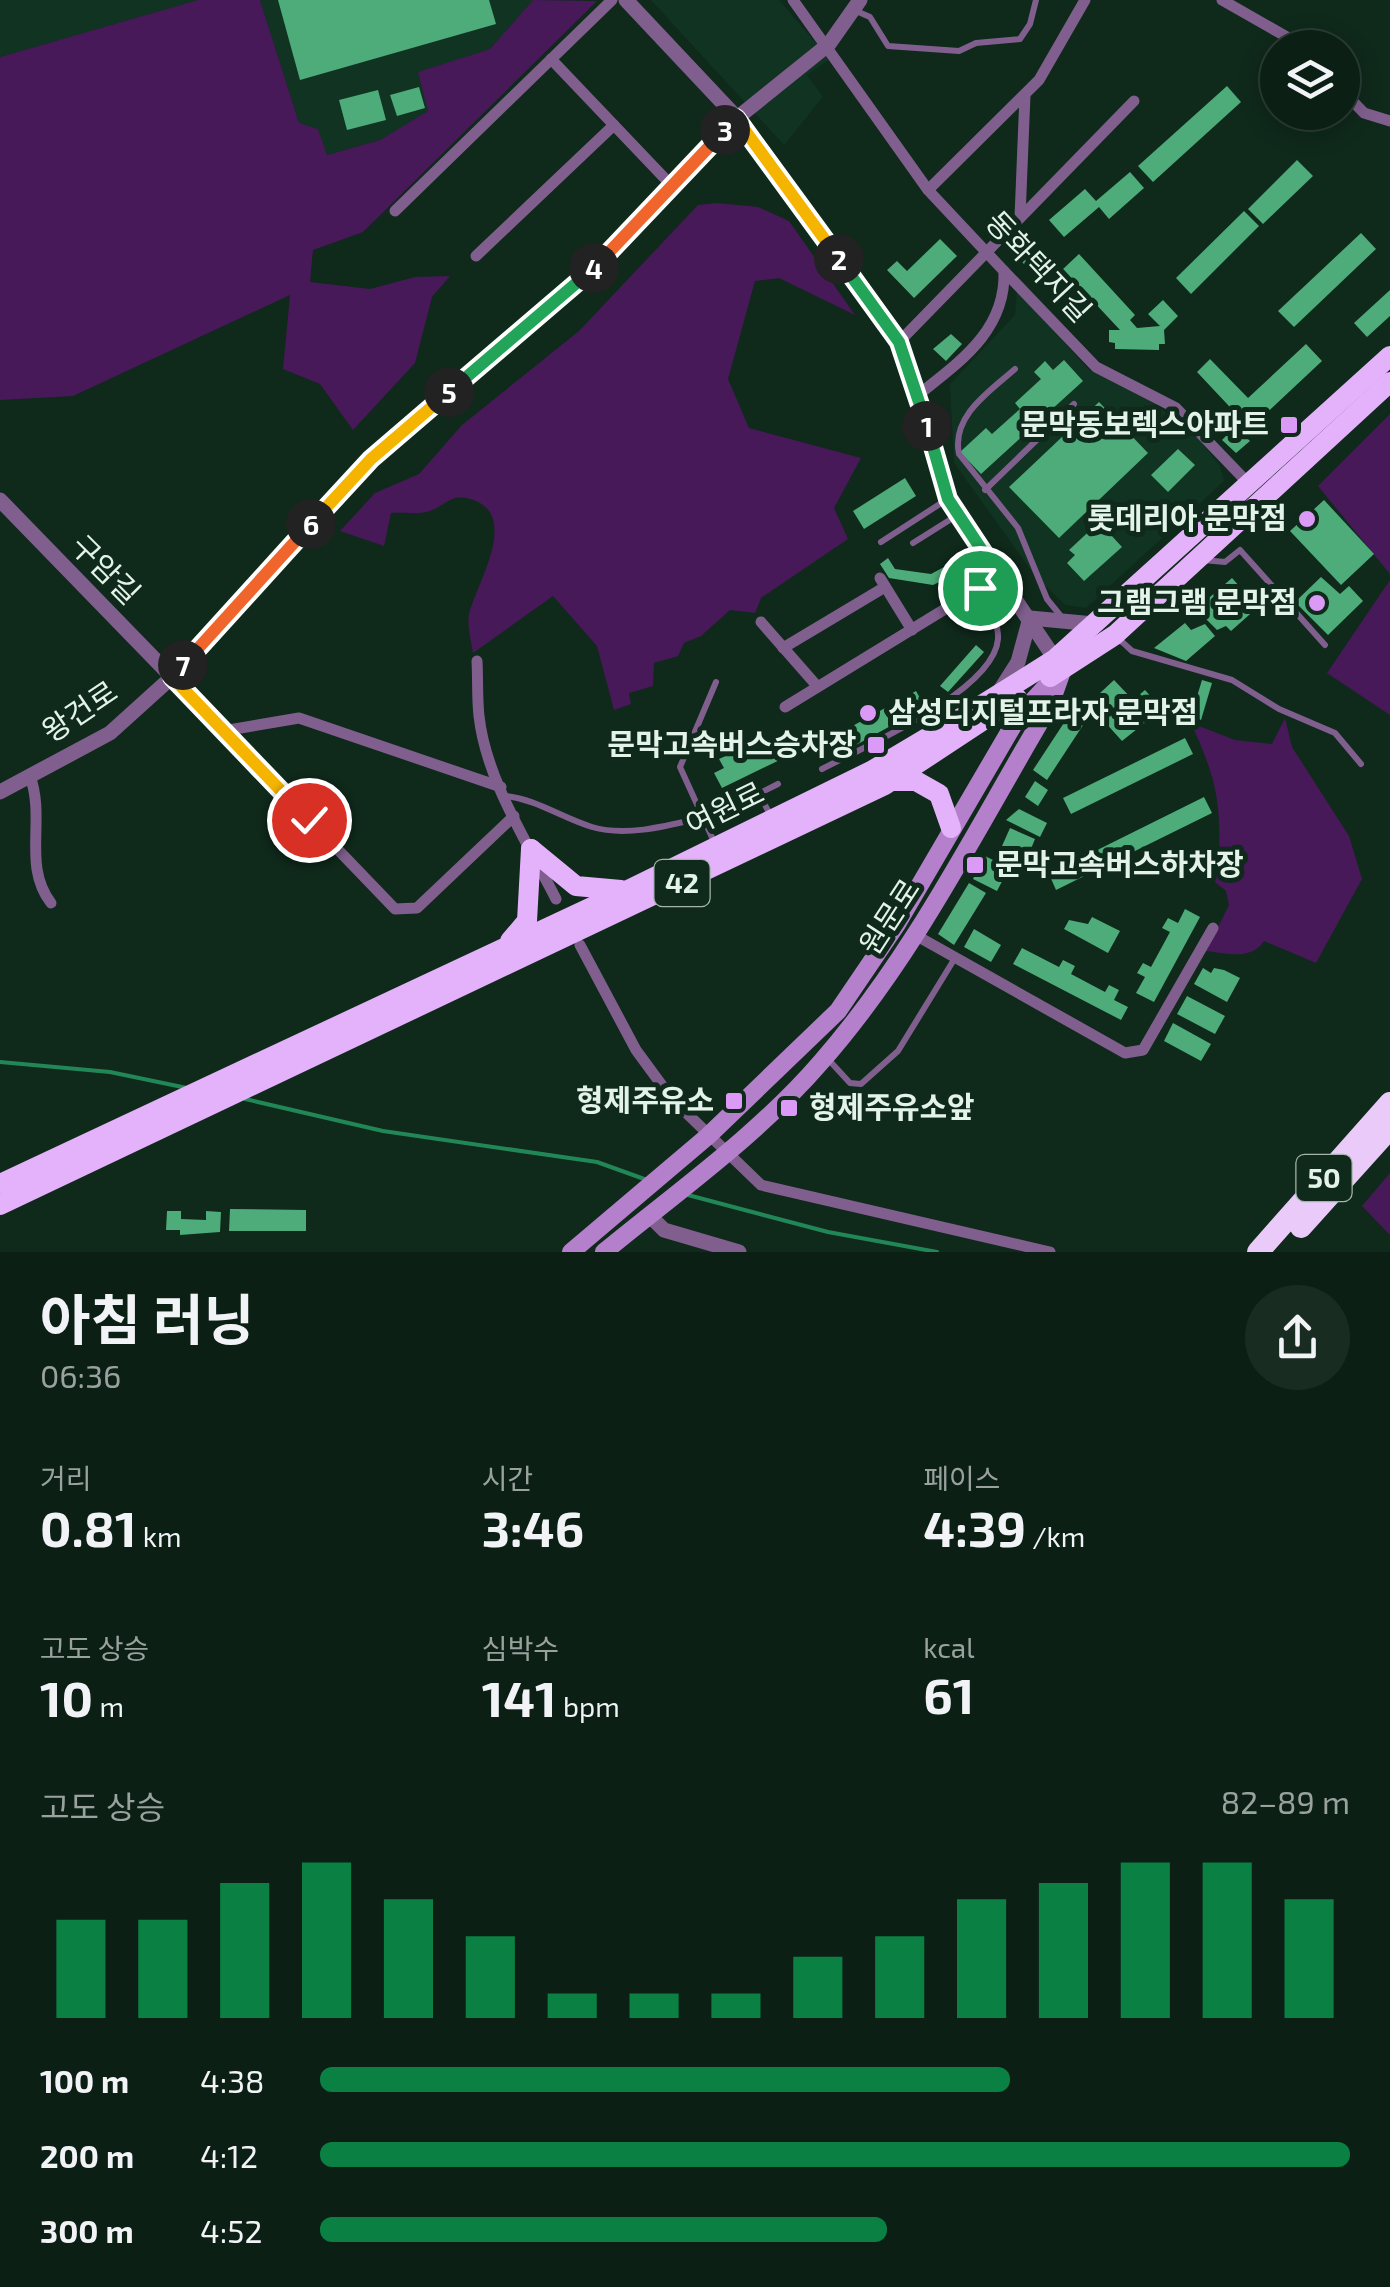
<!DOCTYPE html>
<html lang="ko">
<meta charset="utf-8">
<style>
body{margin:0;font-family:"Exo 2","Noto Sans KR",sans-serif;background:#192c22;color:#f1f3f6;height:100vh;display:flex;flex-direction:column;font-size:38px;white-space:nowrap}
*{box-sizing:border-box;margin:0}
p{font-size:32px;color:#9aa2a0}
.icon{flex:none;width:55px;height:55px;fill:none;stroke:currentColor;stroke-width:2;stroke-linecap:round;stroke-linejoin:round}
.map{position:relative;height:1252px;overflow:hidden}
.panel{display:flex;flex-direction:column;background:#0b1f14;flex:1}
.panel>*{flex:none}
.buttons{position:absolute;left:1260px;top:30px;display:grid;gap:20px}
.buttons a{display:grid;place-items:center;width:100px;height:100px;border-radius:50%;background:#0b1f14;box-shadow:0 5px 25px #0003,0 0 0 2px #2b3d34;font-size:50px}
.pin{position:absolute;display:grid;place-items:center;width:85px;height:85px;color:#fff;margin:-42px;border:5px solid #fff;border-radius:50%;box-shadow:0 2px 10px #0007}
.km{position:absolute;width:50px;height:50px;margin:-25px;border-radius:50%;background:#222;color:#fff;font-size:28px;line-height:50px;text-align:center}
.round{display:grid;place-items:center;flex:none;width:105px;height:105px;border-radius:52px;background:#192c22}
.overview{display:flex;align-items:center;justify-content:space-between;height:170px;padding:0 40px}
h1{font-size:55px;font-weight:700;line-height:75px}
.figures{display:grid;grid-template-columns:repeat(3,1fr);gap:15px;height:170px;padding:10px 40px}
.figures div{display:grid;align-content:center}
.figures b{font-size:50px;font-weight:700}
.figures small{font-size:28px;font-weight:400}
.figures p{font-size:28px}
.chart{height:280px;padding:20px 40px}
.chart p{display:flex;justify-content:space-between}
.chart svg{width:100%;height:180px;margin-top:10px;stroke:#0b8043;stroke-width:6}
ul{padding:0 40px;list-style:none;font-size:32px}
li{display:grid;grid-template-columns:160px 120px 1fr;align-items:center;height:75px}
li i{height:25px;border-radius:12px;background:#0b8043}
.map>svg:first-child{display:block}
.built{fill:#113321}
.green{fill:#471958}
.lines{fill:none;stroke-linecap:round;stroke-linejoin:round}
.stream{stroke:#218756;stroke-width:4}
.building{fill:#4dac79}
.service{stroke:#805f8e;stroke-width:6}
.minor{stroke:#805f8e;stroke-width:11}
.tertiary{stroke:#805f8e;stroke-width:15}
.secondary{stroke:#b580cb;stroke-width:18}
.trunk{stroke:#e4b2fa;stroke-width:20}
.motorway{stroke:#eacaf8;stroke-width:22}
.split-1-casing{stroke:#fff;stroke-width:20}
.split-2-casing{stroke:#fff;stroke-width:20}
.split-3-casing{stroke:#fff;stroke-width:20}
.split-4-casing{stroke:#fff;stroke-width:20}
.split-5-casing{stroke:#fff;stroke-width:20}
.split-6-casing{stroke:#fff;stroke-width:20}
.split-7-casing{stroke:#fff;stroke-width:20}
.split-8-casing{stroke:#fff;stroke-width:20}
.split-1{stroke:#22a559;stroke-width:12}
.split-2{stroke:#22a559;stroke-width:12}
.split-3{stroke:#f5b400;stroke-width:12}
.split-4{stroke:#f0652b;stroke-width:12}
.split-5{stroke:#22a559;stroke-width:12}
.split-6{stroke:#f5b400;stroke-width:12}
.split-7{stroke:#f0652b;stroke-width:12}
.split-8{stroke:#f5b400;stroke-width:12}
.poi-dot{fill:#da9af6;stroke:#0f291b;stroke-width:4}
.labels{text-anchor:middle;stroke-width:10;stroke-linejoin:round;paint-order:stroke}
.shield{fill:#0f291b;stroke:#a4b6ab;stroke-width:2.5}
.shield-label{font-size:28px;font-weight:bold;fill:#e4f3e9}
.street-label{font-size:30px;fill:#e4f3e9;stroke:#0f291b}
.poi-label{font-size:30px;font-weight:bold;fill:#e4f3e9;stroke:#0f291b;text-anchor:end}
</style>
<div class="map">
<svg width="1390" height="1252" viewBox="0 0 1390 1252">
<rect width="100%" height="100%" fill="#0f291b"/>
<g class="built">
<path d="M0 0H198L0 57Z"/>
<path d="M260 0H533L490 49 419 72 429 111 380 140 326 155 299 123Z"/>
<path d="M651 0H779L830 59 807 75 823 97 784 145Z"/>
<path d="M1017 290 1088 369 1146 398 1196 435 1220 466 1224 481 1086 608 1065 605 1033 573 954 463 950 384 1015 315Z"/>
</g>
<g class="green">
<path d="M198 0H260L299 123 318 129 327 155 380 140 428 111 418 72 490 49 533 0 597 1 363 232 313 250 310 282 370 289 415 277 450 276 432 297 415 363 353 430 320 384 283 369 290 295 73 396 0 400V57Z"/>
<path d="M717 203 758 207 789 221 855 315 779 278 755 281 728 379 749 428 861 458 834 508 848 539 761 598 755 613 730 610 701 636 684 643 678 656 654 663 653 686 629 693 631 704 614 710 597 646 553 596 473 653C471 640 467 626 469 614 477 582 524 510 466 498 450 495 444 506 430 511 419 515 402 512 391 513L384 546 340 531 375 493 419 474 462 425 579 331 698 205Z"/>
<path d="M1390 414V574L1318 486Z"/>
<path d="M1390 580V715L1327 673Z"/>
<path d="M1285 718 1292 747 1349 836 1362 879 1316 963 1264 941C1251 961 1226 953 1206 951L1229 905 1226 891 1204 873 1151 872 1219 860C1221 800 1216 778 1191 723L1235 740 1272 744Z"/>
<path d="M1390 1173V1235L1362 1206Z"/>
</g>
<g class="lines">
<g class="stream">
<path d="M0 1062 110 1072 187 1088"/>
<path d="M245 1099 383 1131 597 1162 647 1180"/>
<path d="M688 1195 828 1232 937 1252"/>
</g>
</g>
<g class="building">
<path d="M278 0H489L496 24 300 80Z"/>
<path d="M1227 86 1241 102 1153 182 1138 166Z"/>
<path d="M419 87 425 108 397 116 390 95Z"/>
<path d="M378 90 386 120 347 130 339 100Z"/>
<path d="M1297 160 1313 176 1263 224 1248 209Z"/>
<path d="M1130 172 1144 188 1109 219 1099 207 1064 237 1049 220 1085 189 1096 201Z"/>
<path d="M1244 211 1259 226 1191 294 1176 278Z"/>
<path d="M1361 233 1376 249 1294 327 1278 311Z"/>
<path d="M1025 238 1040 255 1027 267 1011 251Z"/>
<path d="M940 239 957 256 914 298 887 270 897 261 907 271Z"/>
<path d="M1079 254 1135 315 1130 320 1137 328 1160 326 1148 314 1163 300 1178 316 1164 330 1165 344H1159V350L1115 349V343L1109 342V330H1120L1063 269Z"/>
<path d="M1390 290V316L1367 337 1354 323Z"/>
<path d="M951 334 962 344 946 361 933 349Z"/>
<path d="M1306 344 1322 361 1257 422 1250 415 1243 421 1197 372 1210 359 1248 398Z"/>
<path d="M1064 360 1083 381 981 474 960 452 986 428 992 434 1020 409 1015 403 1041 379 1034 372 1045 361 1053 370Z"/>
<path d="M1099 402 1148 453 1059 538 1009 487Z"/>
<path d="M1227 435 1246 437 1250 441 1236 453 1222 440Z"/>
<path d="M1178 449 1195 465 1168 492 1151 475Z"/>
<path d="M905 478 916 496 864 529 853 511Z"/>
<path d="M1324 500 1374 554 1341 585 1290 531Z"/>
<path d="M1099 522 1122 547 1084 581 1067 563 1075 555 1069 550Z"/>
<path d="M888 558 895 569 931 574 944 567 950 577 933 585 889 578 880 564Z"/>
<path d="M1321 577 1340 594 1349 586 1363 601 1328 635 1295 602Z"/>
<path d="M1232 578 1258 607 1231 631 1226 626 1217 630 1196 609Z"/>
<path d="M1185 623 1191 630 1205 624 1215 636 1186 661 1154 648Z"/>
<path d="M976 645 984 652 948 692 940 686Z"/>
<path d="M1114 680 1133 700 1145 690 1162 709 1122 741 1103 720 1098 725 1083 709Z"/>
<path d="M1202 680 1212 683 1201 720 1191 716Z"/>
<path d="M916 691 925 707 836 756 827 740Z"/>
<path d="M1075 706 1089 716 1047 780 1033 770Z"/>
<path d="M766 737 770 745 776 742 780 749 786 747 790 755 722 788 714 773 724 768 719 759Z"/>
<path d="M1185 738 1193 754 1071 814 1063 798Z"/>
<path d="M1035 781 1048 790 1038 806 1025 797Z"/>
<path d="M1204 797 1212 813 1056 890 1049 874Z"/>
<path d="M1019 809 1047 823 1040 837 1006 820Z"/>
<path d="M1010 828 1035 839 1024 866 998 855Z"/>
<path d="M985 856 1009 868 997 891 973 879Z"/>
<path d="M969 883 986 893 954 945 938 934Z"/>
<path d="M1185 909 1200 917 1154 1002 1136 993 1145 977 1137 973 1143 963 1151 967 1170 932 1162 928 1168 918 1178 923Z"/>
<path d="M1092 917 1120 931 1108 953 1064 929 1069 920 1088 924Z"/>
<path d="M974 929 1001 945 991 962 964 947Z"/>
<path d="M1022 948 1059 967 1063 960 1075 966 1071 974 1105 992 1109 985 1119 990 1114 1000 1128 1007 1121 1020 1013 964Z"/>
<path d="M1203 968 1211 973 1214 968 1224 970 1240 978 1227 1002 1194 984Z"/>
<path d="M1187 996 1225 1016 1215 1034 1177 1014Z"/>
<path d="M1173 1023 1211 1044 1201 1061 1164 1041Z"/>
<path d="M230 1209 306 1210V1231H229Z"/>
<path d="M167 1211H181V1219L206 1220V1211L221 1212 220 1232 180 1235V1230H166Z"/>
</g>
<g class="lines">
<g class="service">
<path d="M854 10 870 17 888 46 959 51 976 43 1020 39 1030 24 1036 0"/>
<path d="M1015 369C990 391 951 416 959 454L1018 528 1047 599 1064 620"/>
<path d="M985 490 1074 404"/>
<path d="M881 542 946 500"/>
<path d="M913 543 956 516"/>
<path d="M1203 560 1225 562 1240 550 1325 645"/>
<path d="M1119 639 1132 651 1232 680 1279 709 1335 733 1361 764"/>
<path d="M822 769C864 747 994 691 998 639 999 622 987 604 980 589"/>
<path d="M759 794 772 818"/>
<path d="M505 796C536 799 562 818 592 827 626 837 667 826 700 818"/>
<path d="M702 822 778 784"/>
<path d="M715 844 680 767 716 682"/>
<path d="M827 1058 850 1083 861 1084 898 1051 955 958"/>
</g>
<g class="minor">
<path d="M793 0 928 190 1004 271 1096 367 1176 408 1249 484"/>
<path d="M1222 0 1287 37 1297 48"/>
<path d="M551 59 672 186"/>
<path d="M1342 90 1364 113 1390 121"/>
<path d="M928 190 1039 80 1085 0"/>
<path d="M395 211 612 0"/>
<path d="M1020 217 1025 95"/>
<path d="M476 256 614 125"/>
<path d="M899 342 1134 101"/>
<path d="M918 395C961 361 1006 330 1004 271"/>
<path d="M880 578 912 630"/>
<path d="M761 622 817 686"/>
<path d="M783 648 885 587"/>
<path d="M477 661C478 679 477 698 479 716 486 780 528 843 556 899"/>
<path d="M172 677 395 909 417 908 514 816"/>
<path d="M785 707 999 576"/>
<path d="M223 731 299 718 501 787"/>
<path d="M30 776C46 820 22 865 51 903"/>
<path d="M917 936 1125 1053 1143 1050 1213 928"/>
<path d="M580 945 636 1050 672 1099 761 1185 1050 1252"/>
</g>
<g class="tertiary">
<path d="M626 0 737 118 899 342 948 499 1055 659"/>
<path d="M0 500 172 677"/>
<path d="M999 692 1018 662 1030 618 1094 624"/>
<path d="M0 792 110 733 172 677 371 459 598 265 737 118 829 44 860 0"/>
<path d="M649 1215 664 1230 739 1252"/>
</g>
<g class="secondary">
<path d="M571 1252 708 1136 838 1011 897 924 1018 717 1062 669"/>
<path d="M604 1252C677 1192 759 1134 821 1062 915 955 977 827 1050 705L1061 674"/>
</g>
<g class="trunk">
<path d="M1050 677 1115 635 1390 382"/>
<path d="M893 781H916L939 794 951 828"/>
<path d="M531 849 576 886 621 890"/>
<path d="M510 941 527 921 531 849"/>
<path d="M0 1184 628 890 871 771 972 711 1055 659 1390 356"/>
<path d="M0 1205 885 785 1017 698"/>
</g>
<g class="motorway">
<path d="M1301 1227 1390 1128"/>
<path d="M1258 1252 1390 1103"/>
</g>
</g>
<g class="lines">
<g class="split-1-casing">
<path id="split-1" d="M927 426 948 499 999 576 980 588"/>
</g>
<g class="split-2-casing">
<path id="split-2" d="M839 259 899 342 927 426"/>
</g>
<g class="split-3-casing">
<path id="split-3" d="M725 130 736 118 839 259"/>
</g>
<g class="split-4-casing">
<path id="split-4" d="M594 268 725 130"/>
</g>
<g class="split-5-casing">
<path id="split-5" d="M449 392 594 268"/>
</g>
<g class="split-6-casing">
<path id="split-6" d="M311 524 371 459 449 392"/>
</g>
<g class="split-7-casing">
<path id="split-7" d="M183 665 311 524"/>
</g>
<g class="split-8-casing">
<path id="split-8" d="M183 665 172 677 309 820"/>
</g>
<use href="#split-1" class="split-1"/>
<use href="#split-2" class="split-2"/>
<use href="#split-3" class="split-3"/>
<use href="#split-4" class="split-4"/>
<use href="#split-5" class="split-5"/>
<use href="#split-6" class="split-6"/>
<use href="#split-7" class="split-7"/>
<use href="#split-8" class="split-8"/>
</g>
<g class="poi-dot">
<rect x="1279" y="415" width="20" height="20" rx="5"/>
<circle cx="1307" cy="519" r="10"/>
<circle cx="1317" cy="603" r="10"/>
<circle cx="868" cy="713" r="10"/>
<rect x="866" y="735" width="20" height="20" rx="5"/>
<rect x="965" y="855" width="20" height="20" rx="5"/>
<rect x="724" y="1091" width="20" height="20" rx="5"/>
<rect x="779" y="1098" width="20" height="20" rx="5"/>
</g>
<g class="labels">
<g class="shield">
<rect x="654.5" y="860" width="55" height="46" rx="8"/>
<rect x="1296.5" y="1155" width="55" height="46" rx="8"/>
</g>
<g class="shield-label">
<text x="682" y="893">42</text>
<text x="1324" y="1188">50</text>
</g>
<g class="street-label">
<text transform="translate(1038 267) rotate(47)" y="10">동화택지길</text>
<text transform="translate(105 570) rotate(45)" y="10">구암길</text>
<text transform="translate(80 712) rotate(-34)" y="10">왕건로</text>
<text transform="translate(725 809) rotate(-26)" y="10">여원로</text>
<text transform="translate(890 917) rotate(-57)" y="10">원문로</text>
</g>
<g class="poi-label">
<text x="1269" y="435">문막동보렉스아파트</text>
<text x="1287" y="529">롯데리아 문막점</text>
<text x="1297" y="613">그램그램 문막점</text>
<text x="888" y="723" text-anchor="start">삼성디지털프라자 문막점</text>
<text x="856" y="755">문막고속버스승차장</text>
<text x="995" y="875" text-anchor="start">문막고속버스하차장</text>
<text x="714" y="1111">형제주유소</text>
<text x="809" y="1118" text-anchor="start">형제주유소앞</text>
</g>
</g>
</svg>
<div class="buttons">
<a><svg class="icon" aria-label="layers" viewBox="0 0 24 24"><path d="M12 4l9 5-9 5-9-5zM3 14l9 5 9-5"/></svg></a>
</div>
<div class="pin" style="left:980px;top:588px;background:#1e9e55"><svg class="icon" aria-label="arrive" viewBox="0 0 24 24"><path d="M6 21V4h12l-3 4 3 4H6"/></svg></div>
<div class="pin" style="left:309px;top:820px;background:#d93025"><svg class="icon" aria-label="check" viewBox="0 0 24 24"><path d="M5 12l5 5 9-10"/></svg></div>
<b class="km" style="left:927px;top:426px">1</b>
<b class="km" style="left:839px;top:259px">2</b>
<b class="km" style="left:725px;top:130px">3</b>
<b class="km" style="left:594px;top:268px">4</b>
<b class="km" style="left:449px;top:392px">5</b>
<b class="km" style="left:311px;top:524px">6</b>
<b class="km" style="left:183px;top:665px">7</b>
</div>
<section class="panel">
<div class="overview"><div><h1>아침 러닝</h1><p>06:36</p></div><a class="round"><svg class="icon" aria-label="share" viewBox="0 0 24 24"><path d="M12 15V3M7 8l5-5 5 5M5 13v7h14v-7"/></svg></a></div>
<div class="figures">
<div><p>거리</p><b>0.81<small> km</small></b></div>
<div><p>시간</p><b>3:46</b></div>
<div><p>페이스</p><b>4:39<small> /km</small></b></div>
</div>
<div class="figures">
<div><p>고도 상승</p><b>10<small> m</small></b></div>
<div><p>심박수</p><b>141<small> bpm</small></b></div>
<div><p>kcal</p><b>61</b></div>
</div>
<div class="chart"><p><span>고도 상승</span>82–89 m</p>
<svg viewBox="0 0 160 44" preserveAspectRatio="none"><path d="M5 44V20M15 44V20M25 44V11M35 44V6M45 44V15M55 44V24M65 44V38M75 44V38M85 44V38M95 44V29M105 44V24M115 44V15M125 44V11M135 44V6M145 44V6M155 44V15"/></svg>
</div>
<ul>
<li><b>100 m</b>4:38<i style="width:67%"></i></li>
<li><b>200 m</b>4:12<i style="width:100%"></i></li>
<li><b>300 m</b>4:52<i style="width:55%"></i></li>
</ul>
</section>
